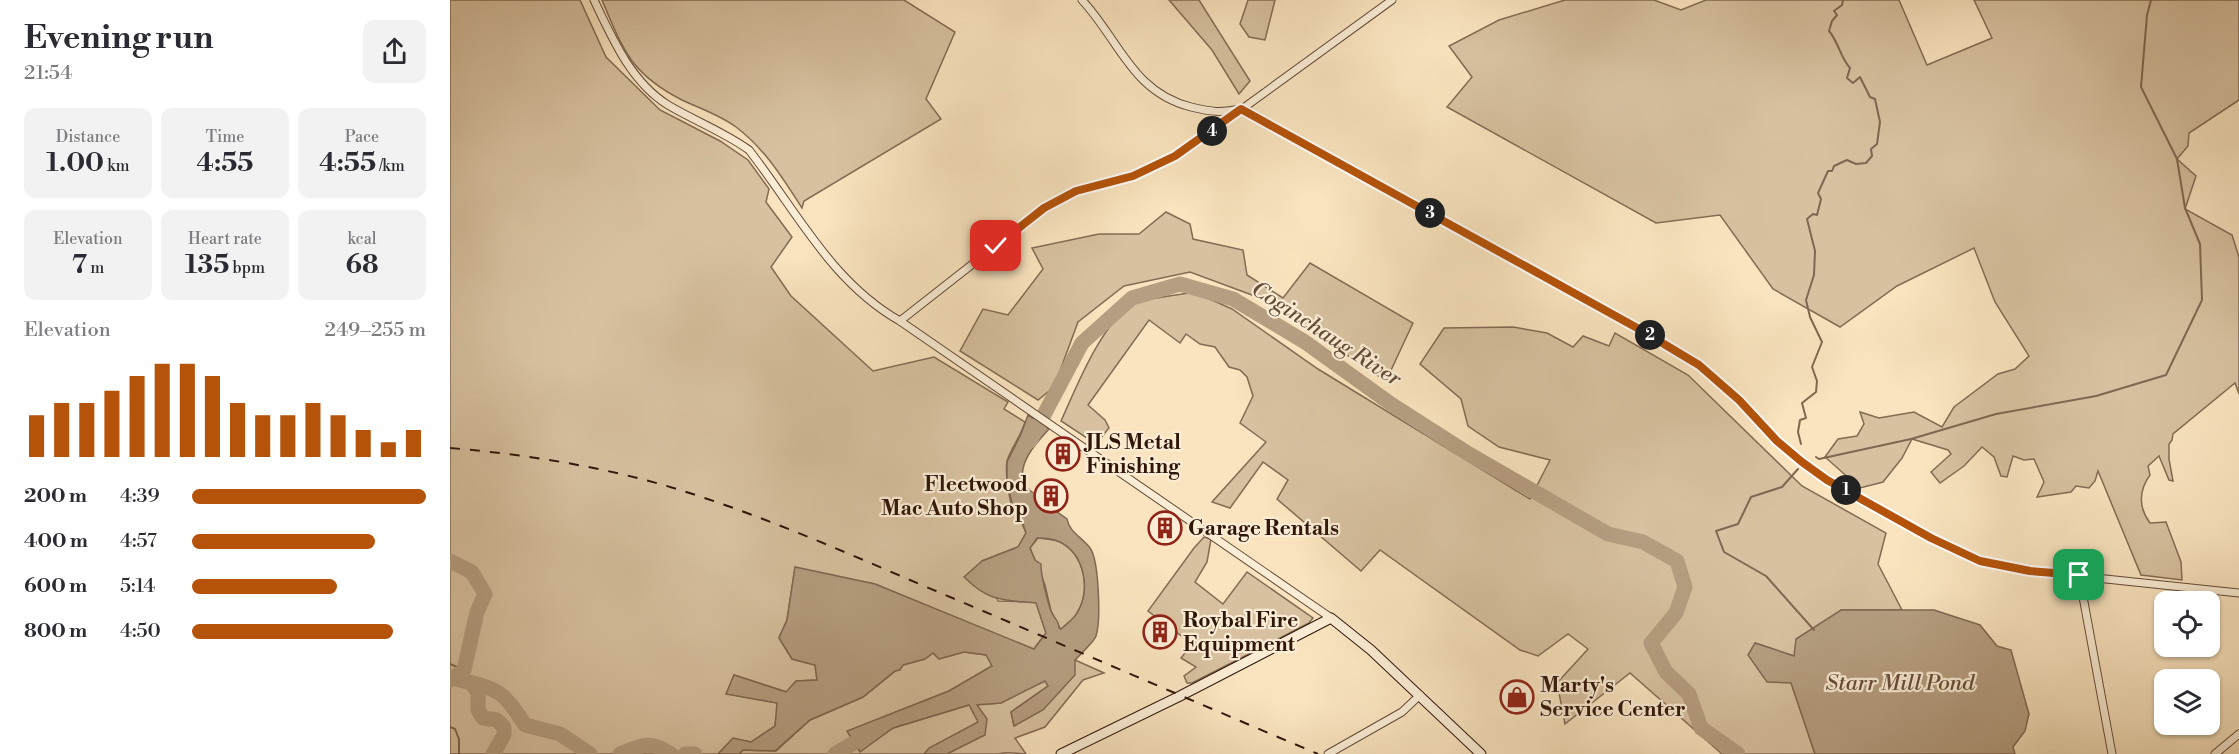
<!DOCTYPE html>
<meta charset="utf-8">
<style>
body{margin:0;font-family:"Libre Bodoni",serif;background:#f2f2f3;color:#2b2b33;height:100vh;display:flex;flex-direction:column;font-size:22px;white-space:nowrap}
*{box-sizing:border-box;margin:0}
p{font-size:20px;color:#7c7c81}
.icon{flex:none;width:33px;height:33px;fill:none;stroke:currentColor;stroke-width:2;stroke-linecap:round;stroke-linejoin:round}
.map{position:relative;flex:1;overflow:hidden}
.details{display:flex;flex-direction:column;background:#fff;width:450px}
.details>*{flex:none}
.tools{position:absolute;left:1704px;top:591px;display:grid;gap:12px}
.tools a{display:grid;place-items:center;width:66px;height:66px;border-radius:12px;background:#fff;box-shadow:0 2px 4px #0004;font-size:30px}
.pin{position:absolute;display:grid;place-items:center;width:51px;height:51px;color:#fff;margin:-26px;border-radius:12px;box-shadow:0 3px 9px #0006}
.km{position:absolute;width:30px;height:30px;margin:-15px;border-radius:50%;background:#222;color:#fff;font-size:16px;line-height:30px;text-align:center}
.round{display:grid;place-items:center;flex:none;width:63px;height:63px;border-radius:12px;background:#f2f2f3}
.headline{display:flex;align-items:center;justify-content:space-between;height:102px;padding:0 24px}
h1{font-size:33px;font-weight:800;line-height:45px}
.stats{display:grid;grid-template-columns:repeat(3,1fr);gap:9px;height:102px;padding:6px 24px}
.stats div{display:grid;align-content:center;border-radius:12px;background:#f2f2f3;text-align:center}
.stats b{font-size:26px;font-weight:800}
.stats small{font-size:16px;font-weight:400}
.stats p{font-size:16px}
.chart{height:168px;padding:12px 24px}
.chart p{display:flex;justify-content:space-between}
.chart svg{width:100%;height:108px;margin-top:6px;stroke:#b45309;stroke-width:6}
ul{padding:0 24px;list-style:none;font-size:20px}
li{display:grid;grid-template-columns:96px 72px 1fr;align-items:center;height:45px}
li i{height:15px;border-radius:8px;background:#b45309}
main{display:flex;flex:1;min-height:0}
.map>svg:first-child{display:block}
.green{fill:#d7c1a0;stroke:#846b54;stroke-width:1.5}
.water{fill:#b59e81;stroke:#806751;stroke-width:1.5;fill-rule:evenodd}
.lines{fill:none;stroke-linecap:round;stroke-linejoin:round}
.stream{stroke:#806751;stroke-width:2}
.river{stroke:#b59e81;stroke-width:15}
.minor-casing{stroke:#624936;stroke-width:9}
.secondary-casing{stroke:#301509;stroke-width:11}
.minor{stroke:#fbedd5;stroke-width:7}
.secondary{stroke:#fbedd5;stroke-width:9}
.rail{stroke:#301509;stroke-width:2;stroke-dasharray:10 10;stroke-linecap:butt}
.route-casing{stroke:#fff;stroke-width:12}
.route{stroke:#b45309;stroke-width:8}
.labels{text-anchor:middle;stroke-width:4.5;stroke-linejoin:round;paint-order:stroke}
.poi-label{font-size:21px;font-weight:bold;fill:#301509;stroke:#fbedd5;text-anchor:start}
.water-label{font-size:22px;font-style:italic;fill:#654c39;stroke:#fbedd5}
</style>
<main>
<section class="details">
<div class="headline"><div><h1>Evening run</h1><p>21:54</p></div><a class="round"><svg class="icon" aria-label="share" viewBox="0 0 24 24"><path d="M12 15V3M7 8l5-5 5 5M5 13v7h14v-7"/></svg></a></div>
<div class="stats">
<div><p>Distance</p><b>1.00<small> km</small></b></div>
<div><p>Time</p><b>4:55</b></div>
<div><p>Pace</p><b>4:55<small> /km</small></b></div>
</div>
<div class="stats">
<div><p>Elevation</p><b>7<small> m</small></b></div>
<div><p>Heart rate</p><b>135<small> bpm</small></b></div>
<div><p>kcal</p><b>68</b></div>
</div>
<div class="chart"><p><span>Elevation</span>249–255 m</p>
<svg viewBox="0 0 160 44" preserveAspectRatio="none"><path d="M5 44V27M15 44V22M25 44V22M35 44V17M45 44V11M55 44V6M65 44V6M75 44V11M85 44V22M95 44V27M105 44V27M115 44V22M125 44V27M135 44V33M145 44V38M155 44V33"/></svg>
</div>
<ul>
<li><b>200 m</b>4:39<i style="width:100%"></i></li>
<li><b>400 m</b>4:57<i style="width:78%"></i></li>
<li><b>600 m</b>5:14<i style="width:62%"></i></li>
<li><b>800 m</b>4:50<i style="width:86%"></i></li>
</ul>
</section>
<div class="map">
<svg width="1789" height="754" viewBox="0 0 1789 754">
<rect width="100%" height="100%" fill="#f9e4bf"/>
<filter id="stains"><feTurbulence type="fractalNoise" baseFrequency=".00333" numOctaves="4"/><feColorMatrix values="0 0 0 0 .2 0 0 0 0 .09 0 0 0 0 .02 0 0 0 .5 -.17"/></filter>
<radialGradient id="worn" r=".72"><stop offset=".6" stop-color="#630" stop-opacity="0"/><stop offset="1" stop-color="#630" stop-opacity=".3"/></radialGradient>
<g class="green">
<path d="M0 0H130L156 57 210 110 270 141 298 160 319 189 316 202 342 237 321 267 341 296 423 371 484 357 558 402 554 409 575 422C571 436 561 448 557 461 555 472 559 504 565 513 569 520 573 524 576 533L568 547 532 561 548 601 586 602 596 633 583 650 425 584 345 568 337 620 329 638 342 659 365 665 367 680 346 681 337 692 284 675 277 694 328 703 325 726 301 742 283 739 268 754H0Z"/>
<path d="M152 0H454L505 32 476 99 491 119 354 201 352 208C332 177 315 149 286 127 270 115 249 108 232 100 181 74 173 50 152 0Z"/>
<path d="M719 0H749L800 81 789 94 762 50Z"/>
<path d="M798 0H825L815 40 799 37 790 24Z"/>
<path d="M1115 0H1204L1231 10 1256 0H1449L1477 65 1542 38 1524 0H1789V100L1739 133 1738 146 1727 159 1746 176 1735 209 1782 235 1789 257V394L1785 383 1723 434 1722 440 1719 444V459L1723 481 1719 480 1709 456 1698 466 1700 475C1689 490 1688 507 1700 523L1716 522 1731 562 1732 580 1691 575 1648 471 1645 481 1639 488 1626 486 1621 492 1587 497 1594 482 1584 459 1574 460 1563 456 1557 477 1551 476 1544 457 1532 447 1514 466 1490 483 1481 472 1501 454 1498 450 1462 439 1452 458 1433 482 1410 488 1375 457 1388 439 1407 436 1414 424 1410 412 1429 418 1464 412 1492 427 1504 407 1548 374 1565 369 1579 356 1545 302 1524 248 1447 286 1390 327 1323 289 1270 215 1206 223 997 107 1022 77 999 46 1049 20Z"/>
<path d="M716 212 740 224 743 239 793 250 797 275 833 298 860 263 963 323 936 381 810 298 740 272 674 286 628 322 604 387 588 400 510 351 533 309 558 315 593 269 582 248 649 234H689Z"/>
<path d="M744 292 782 309 868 369 1080 499 1100 460 1049 447 1018 426 1011 399 970 364 994 328 1063 327 1097 333 1123 347 1133 336 1159 346 1165 333 1238 375 1352 486 1436 533 1428 564 1452 610H1391L1344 656 1305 643 1341 682 1365 754H1272L1180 673 1115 724 1107 683 1138 649 1118 634 1088 656 1070 650 930 550 911 571 827 499 838 480 813 462 780 508 762 502 816 442 790 423 803 396 797 377 790 370 779 367 765 347 750 344 736 334 730 343 699 320 638 405 655 420 659 428 646 444 611 421C626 388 652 321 684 304 695 298 730 295 744 292Z"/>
<path d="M754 537 761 539 757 562 745 582 773 604 797 572 863 618 859 623 742 683H737L734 676 746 667 731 658 742 644 698 611 744 548Z"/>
<path d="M588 538C595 539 604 539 611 542 635 556 641 590 627 613 624 619 616 624 611 630L601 611 595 585 580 548Z"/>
<path d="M514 652 537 655 542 666 499 691 398 731 410 751 443 728 519 705 551 703 595 680 598 686 561 712 564 725 625 660 654 673 633 680 595 727 565 738 576 754C566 754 559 751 549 754H289L293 750 326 751 360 720 413 697 453 665 475 659 483 653 489 659Z"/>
</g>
<g class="water">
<path d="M578 415 599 429C587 442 565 465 575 485 579 492 592 498 598 502L600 507 617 519C619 532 633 538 640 548 649 560 651 621 646 636 645 640 628 657 625 660V675L593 710 564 726 561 712 598 686 595 681 551 703 527 705 537 719 535 735 497 754H474L479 748 528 722 519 705 443 728 410 752 397 731 499 691 542 666 536 655 514 652 489 659 483 653 475 659 453 665 450 670 445 671 413 697 360 720 325 751 293 750 289 754H268L283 738 301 742 325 726 327 703 276 694 284 675 336 692 346 681 367 680 365 665 342 659 329 638 337 620 345 567 425 584 584 649 596 633 586 603C553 600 539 602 514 577L532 561 568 547 576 533 572 521 564 512 557 481V462L571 434ZM587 538C595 538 604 539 610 542 635 555 641 590 627 613 624 619 616 624 611 629L609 628C609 620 604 619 601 611 598 603 590 572 591 564L585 560 580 548Z"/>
<path d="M1391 610H1484L1530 625 1547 646 1561 650 1579 714 1575 731 1563 747 1565 754H1365L1341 683 1317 682 1298 655 1305 643 1344 656 1346 639Z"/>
</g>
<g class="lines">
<g class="stream">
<path d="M1351 444 1348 432 1350 420 1356 418 1352 403 1366 392 1367 381 1362 367 1372 342 1360 317 1356 300 1364 275 1365 251 1357 219 1363 214 1367 215 1371 199 1368 193 1378 171H1382L1384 166 1397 160 1406 164 1416 163 1422 156 1421 149 1427 144 1430 122 1425 99 1420 97 1410 77 1403 83 1397 78 1400 68C1390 57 1389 43 1379 31L1382 21 1387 15 1384 11 1392 5 1393 0"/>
<path d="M1366 457 1369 459 1461 439 1546 414 1646 396 1716 375 1752 300 1750 244 1735 208 1727 159 1691 87 1697 15 1701 0"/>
<path d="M1348 469 1332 487 1301 497 1288 524 1266 531 1274 552 1316 576 1364 630"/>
<path d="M0 664 14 670"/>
<path d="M0 727 5 729 9 739V754"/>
</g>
<g class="river">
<path d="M580 441 632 343 682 298 730 284 783 299 855 342 941 404 1019 454 1158 534 1193 542 1227 561 1235 587 1226 613 1201 643 1216 672 1239 694 1251 728 1288 754"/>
<path d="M0 561 22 572 35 594 27 612 14 670 0 680"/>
<path d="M2 678C45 689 51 686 75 725L110 734 140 754"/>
<path d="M21 683 28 692V710L33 718 47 720 54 727V735L43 754"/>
<path d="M170 754C192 745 200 740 221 754"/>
<path d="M235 754H245"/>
<path d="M385 754 421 733"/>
</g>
<g class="minor-casing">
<g id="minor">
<path d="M144 0C162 38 181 82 218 105 245 121 274 132 299 150 346 210 381 282 450 321L881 618"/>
<path d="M632 0C670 41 682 92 741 107 762 112 770 113 791 109L1189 329 1249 365 1289 400 1327 441 1377 480 1481 538 1530 561 1580 571 1789 593"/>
<path d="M450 321 594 208 626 191 683 176 725 156 759 133 942 0"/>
<path d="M1629 575 1662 754"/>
<path d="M878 754 952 712 970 695"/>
<path d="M1765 754 1789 734"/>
</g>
</g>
<g class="secondary-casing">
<path id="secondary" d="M611 754 730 696 881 618 921 650 1031 754"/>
</g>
<use href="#minor" class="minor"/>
<use href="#secondary" class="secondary"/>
<path class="rail" d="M0 448C71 454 142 465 210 484 310 513 405 557 500 597 623 649 745 702 868 754"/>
</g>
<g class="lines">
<g class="route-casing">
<path id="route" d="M546 246 594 208 626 191 683 176 725 156 791 109 1189 329 1249 365 1289 400 1327 441 1352 462 1377 480 1481 538 1530 561 1580 571 1629 575"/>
</g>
<use href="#route" class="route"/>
</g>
<defs>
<g id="building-ring" transform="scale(1.725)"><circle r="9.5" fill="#fbedd5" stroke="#8f2418" stroke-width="1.5"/><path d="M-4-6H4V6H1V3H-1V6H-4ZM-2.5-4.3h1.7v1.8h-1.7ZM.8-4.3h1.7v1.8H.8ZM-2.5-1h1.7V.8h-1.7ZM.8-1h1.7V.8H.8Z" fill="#8f2418"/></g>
<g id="shop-ring" transform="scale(1.725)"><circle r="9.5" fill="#fbedd5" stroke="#8f2418" stroke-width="1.5"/><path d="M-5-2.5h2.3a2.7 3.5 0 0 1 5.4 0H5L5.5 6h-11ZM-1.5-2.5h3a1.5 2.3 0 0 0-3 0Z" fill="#8f2418"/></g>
</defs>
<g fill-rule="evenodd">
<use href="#building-ring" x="613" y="454"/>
<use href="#building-ring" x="601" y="496"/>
<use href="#building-ring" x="715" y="528"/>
<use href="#building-ring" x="710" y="632"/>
<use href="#shop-ring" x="1067" y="697"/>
</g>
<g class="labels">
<g class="poi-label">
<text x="636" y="449">JLS Metal<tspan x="636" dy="24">Finishing</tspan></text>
<text x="578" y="491" text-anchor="end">Fleetwood<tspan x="578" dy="24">Mac Auto Shop</tspan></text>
<text x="738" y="535">Garage Rentals</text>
<text x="733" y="627">Roybal Fire<tspan x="733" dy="24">Equipment</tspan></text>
<text x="1090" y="692">Marty's<tspan x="1090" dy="24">Service Center</tspan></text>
</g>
<g class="water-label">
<text transform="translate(877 333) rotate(33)" y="8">Coginchaug River</text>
<text x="1450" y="690">Starr Mill Pond</text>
</g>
</g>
<rect width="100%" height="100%" filter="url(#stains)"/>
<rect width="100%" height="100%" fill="url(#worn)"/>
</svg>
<div class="tools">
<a><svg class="icon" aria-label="locate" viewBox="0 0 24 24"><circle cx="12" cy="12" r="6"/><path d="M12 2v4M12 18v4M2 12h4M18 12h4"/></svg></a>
<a><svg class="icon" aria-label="layers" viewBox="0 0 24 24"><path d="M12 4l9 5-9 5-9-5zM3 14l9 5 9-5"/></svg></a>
</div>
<div class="pin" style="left:1629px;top:575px;background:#1e9e55"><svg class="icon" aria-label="arrive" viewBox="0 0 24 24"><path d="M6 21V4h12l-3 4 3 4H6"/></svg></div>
<div class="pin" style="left:546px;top:246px;background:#d93025"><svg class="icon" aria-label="check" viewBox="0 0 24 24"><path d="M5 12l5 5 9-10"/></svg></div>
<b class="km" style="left:1396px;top:490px">1</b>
<b class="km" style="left:1200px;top:335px">2</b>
<b class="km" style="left:980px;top:213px">3</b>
<b class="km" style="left:762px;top:131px">4</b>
</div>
</main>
